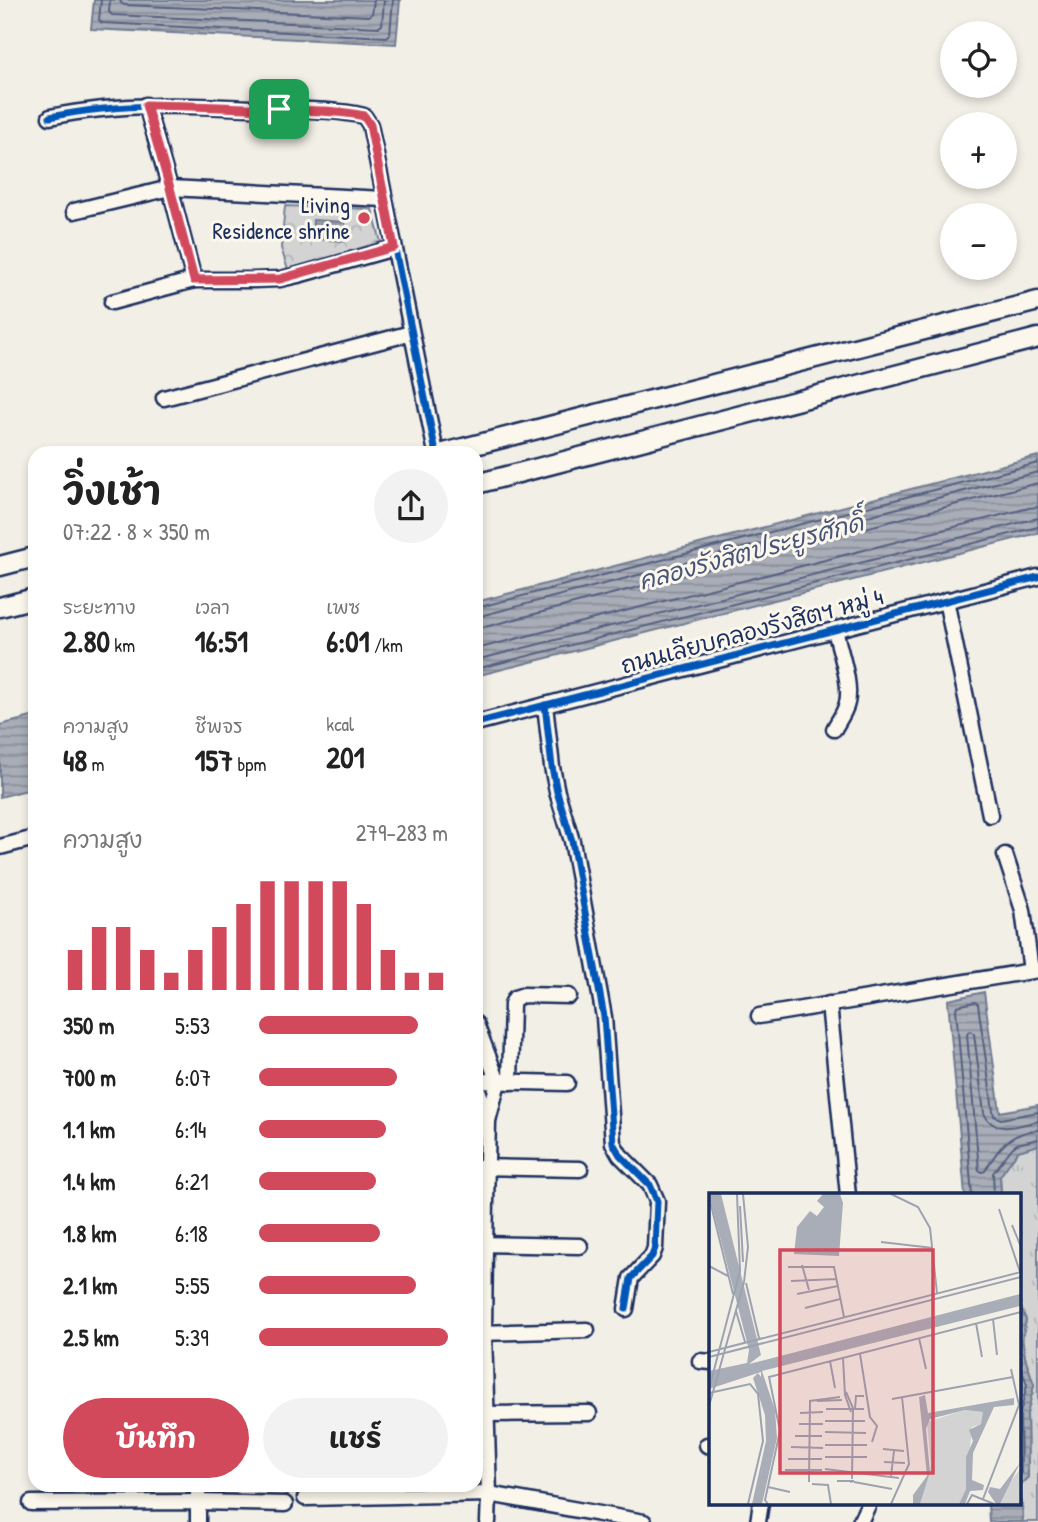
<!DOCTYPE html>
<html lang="th">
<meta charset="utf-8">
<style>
body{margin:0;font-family:"Patrick Hand","Playpen Sans Thai",sans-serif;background:#f2f2f2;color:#222;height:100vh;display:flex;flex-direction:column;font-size:26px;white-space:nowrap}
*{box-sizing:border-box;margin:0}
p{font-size:23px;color:#767676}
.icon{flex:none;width:38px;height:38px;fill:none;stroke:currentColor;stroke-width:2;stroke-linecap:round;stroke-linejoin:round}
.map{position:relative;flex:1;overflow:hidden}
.side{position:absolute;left:28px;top:446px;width:455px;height:1046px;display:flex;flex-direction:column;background:#fff;border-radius:21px;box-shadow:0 4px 10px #0003}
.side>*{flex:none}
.tools{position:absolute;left:940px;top:21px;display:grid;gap:14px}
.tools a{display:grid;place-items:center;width:77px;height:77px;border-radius:50%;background:#fff;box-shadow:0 4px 10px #0003;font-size:35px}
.pin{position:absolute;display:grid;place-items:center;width:60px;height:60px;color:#fff;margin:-30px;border-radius:14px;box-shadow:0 4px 10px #0006}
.round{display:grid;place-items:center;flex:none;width:74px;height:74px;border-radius:37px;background:#f2f2f2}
.headline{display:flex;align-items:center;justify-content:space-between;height:119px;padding:0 35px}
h1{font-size:38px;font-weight:700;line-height:52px}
.metrics{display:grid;grid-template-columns:repeat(3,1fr);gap:10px;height:119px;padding:7px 35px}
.metrics div{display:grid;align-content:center}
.metrics b{font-size:30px;font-weight:700}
.metrics small{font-size:19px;font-weight:400}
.metrics p{font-size:19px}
.chart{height:196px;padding:14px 35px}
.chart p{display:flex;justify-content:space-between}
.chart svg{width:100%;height:126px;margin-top:7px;stroke:#d1495b;stroke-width:6}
.button{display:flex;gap:14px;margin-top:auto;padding:14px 35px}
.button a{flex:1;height:80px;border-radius:42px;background:#d1495b;color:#fff;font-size:28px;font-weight:700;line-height:80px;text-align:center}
.button a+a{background:#f2f2f2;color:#222}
ul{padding:0 35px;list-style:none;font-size:23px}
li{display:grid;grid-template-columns:112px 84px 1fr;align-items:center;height:52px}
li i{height:18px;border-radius:9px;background:#d1495b}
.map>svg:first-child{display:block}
.grass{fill:url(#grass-tufts);stroke:#768198;stroke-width:2}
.park{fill:url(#park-crowns);stroke:#768198;stroke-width:2}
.water{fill:url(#water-rules);stroke:#707b93;stroke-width:2}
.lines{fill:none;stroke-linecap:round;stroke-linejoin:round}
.shore{stroke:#546182;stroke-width:2}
.minor-casing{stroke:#1b2f5e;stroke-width:19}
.major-casing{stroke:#1b2f5e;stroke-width:23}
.minor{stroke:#fbf7ec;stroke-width:14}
.major{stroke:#fbf7ec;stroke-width:18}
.cycleway-casing{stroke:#fbf7ec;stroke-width:11}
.cycleway{stroke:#0057b8;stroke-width:7}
.route-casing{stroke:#fff;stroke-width:14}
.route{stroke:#d1495b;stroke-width:9}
.poi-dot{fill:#d1495b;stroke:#fbf7ec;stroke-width:2.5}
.labels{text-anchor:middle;stroke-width:6;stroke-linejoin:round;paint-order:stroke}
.poi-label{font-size:23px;fill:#1b2f5e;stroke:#fbf7ec;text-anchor:end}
.street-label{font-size:23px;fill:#1b2f5e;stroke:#fbf7ec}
.water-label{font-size:24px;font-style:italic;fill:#465579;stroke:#fbf7ec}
.inset-road{fill:none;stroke:#9ca2b0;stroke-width:2}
.view{fill:#d1495b;fill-opacity:0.15;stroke:#d1495b;stroke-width:3.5}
.inset-edge{fill:none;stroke:#1b2f5e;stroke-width:3.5}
</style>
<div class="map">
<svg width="1038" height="1522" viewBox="0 0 1038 1522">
<defs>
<pattern id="grass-tufts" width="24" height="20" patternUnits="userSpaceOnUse" patternTransform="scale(1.75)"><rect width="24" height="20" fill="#d2d3d2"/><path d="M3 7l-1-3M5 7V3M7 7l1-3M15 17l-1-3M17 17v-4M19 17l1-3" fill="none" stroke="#b4b5b7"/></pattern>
<pattern id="park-crowns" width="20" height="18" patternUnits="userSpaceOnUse" patternTransform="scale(1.75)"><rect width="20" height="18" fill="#d2d3d2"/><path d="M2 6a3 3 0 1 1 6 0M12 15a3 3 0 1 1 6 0" fill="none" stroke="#b4b5b7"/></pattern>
<pattern id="water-rules" width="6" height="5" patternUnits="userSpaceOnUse" patternTransform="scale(1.75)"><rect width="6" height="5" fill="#a9adb7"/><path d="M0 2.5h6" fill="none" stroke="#898d98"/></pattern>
</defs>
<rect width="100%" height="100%" fill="#f2efe6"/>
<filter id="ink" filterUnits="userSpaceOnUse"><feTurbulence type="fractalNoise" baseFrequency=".0143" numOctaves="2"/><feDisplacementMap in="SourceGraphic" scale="14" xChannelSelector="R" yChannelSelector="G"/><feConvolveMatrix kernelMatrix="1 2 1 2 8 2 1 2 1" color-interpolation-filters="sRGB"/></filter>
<g filter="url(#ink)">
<path class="grass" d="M1038 1145V1522H1022L1023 1517 1020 1485 1028 1477 1027 1414 1034 1385 1025 1357 1022 1338 1026 1320 1019 1303V1195H1001L1000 1176 1018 1151Z"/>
<path class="park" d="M285 206 372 209 381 242 288 270 281 248Z"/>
<g class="water">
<path d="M94 0H400L396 44 91 29Z"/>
<path d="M313 220 345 222V241L312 239Z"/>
<path d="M1038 456V533L476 676V602Z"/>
<path d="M35 716V788L0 797V725Z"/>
<path d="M984 992 1000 1112 1038 1105V1145L1018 1151 1000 1176 1001 1195H965L948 1000Z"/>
<path d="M1019 1303 1026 1320 1022 1339 1025 1357 1034 1385 1027 1414 1028 1477 1020 1485 1023 1518 1022 1522H989L988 1503H1019Z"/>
</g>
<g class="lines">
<g class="shore">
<path d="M101 0 99 20 102 23 387 37 390 34 393 0"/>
<path d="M110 0 109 12 112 15 379 27 382 25 384 0"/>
<path d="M120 0 121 3 124 5 369 16 372 14 374 0"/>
<path d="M476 608 1038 463"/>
<path d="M476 617 1038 472"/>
<path d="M476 628 485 627 1038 483"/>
<path d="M476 649 1029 508 1038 507"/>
<path d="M476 660 1038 518"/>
<path d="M476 669 1038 527"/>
<path d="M1038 1121C1020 1125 993 1136 984 1113L974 1034 971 1031 968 1032 967 1035 979 1170 982 1172 985 1171C998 1148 1010 1132 1038 1130"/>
<path d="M972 1195 956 1009 957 1006 975 1002 978 1004 993 1111 994 1116 1001 1119 1038 1112"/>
<path d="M994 1195 993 1173 1012 1148 1017 1144 1038 1139"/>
<path d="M1019 1360 1027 1385 1020 1414 1021 1473 1019 1476"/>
</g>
<g class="minor-casing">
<g id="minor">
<path d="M146 105 170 188 194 280"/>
<path d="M50 117C122 102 195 105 268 109 299 110 333 109 364 116L370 125 436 453"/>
<path d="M74 211 170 188 384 199"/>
<path d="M112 302 194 280H253L280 279 298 275 394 248"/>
<path d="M164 398 411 333"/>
<path d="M946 600 990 815"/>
<path d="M545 705 552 767 557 792 572 841 604 1017 613 1143 620 1155 650 1185 657 1201 655 1248 652 1256 631 1278 626 1309"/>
<path d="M476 723 1038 577"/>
<path d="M834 729C839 720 845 712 847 703 852 683 839 650 835 629"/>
<path d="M0 847 35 838"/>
<path d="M1005 855 1023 910 1031 971"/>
<path d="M829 1004 848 1195"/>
<path d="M759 1016 1038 970"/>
<path d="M476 1024 498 1082 488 1121 485 1244 484 1333 489 1494 488 1522"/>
<path d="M476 1081 567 1083"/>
<path d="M510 1082 512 1004 515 998 524 995 569 996"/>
<path d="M476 1084 488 1119"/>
<path d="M476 1167 580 1169"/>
<path d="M477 1244 580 1246"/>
<path d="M477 1333 587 1330"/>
<path d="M700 1361 711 1362"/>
<path d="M477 1414 589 1413"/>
<path d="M707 1445 711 1446"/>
<path d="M305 1498 489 1494 644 1522"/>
<path d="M31 1503 198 1502 285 1504"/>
<path d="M198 1522V1486"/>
<path d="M758 1522 761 1503"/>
<path d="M860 1522 869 1503"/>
</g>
</g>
<g class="major-casing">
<g id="major">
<path d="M444 453 1038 301"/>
<path d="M476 484 1038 338"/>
<path d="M0 566 35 557"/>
<path d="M0 607 35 598"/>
</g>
</g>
<use href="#minor" class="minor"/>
<use href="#major" class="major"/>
<g class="cycleway-casing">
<g id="cycleway">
<path d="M50 117C122 102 195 105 268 109 299 110 333 109 364 116L370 125 436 453"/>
<path d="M545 705 552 767 557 792 572 841 604 1017 613 1143 620 1155 650 1185 657 1201 655 1248 652 1256 631 1278 626 1309"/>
<path d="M476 723 1038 577"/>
</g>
</g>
<use href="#cycleway" class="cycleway"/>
</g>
</g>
<g class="lines" filter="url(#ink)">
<g class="route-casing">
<path id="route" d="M146 105C194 106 241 107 288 110 313 111 339 110 364 116L370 125 394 247 280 279 194 280 170 188Z"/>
</g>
<use href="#route" class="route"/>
</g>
<circle class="poi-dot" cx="364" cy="218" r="7"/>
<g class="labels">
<g class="poi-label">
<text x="350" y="213">Living<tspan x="350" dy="26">Residence shrine</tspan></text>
</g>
<g class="street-label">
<text transform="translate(752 631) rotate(-15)" y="8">ถนนเลียบคลองรังสิตฯ หมู่ 4</text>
</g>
<g class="water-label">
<text transform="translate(751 552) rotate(-15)" y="8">คลองรังสิตประยูรศักดิ์</text>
</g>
</g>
<g transform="translate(709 1193)">
<rect width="312" height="312" fill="#f2efe6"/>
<path d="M256 217 275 219 272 231 263 234 257 296 250 311H211L222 273 218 229ZM311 276V311H291L293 301Z" fill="#d2d3d2"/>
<path d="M0 1H12L52 162 40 171 311 101V113L53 178 66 217 68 245 53 311H43L57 248 56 222 44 185 49 180 52 184V179L0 196V178L38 170 40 157ZM114 1H131L134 10 130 63 85 61 88 34 101 18 108 23 115 14 108 8ZM216 202 219 220 305 205V212L285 214 264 260 263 287 275 292 274 297 261 298 256 311H250L257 296V264L264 248 260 237 272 231 274 219 256 217 221 226 217 236 221 279 211 311H204V302L218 283 210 204ZM311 270 291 311H287L279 299 281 294 291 296Z" fill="#a9adb7"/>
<path class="inset-road" d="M182 1 209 14 221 35 228 100M0 4 24 101M31 13 34 69M290 16 311 79M303 32 312 54M172 49 224 55M93 72 100 97M0 73 19 83M79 74H125L135 124M82 88 128 86M37 90 50 145M88 101 129 93M96 115 131 106M27 118 36 149M284 126 288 162M267 130 273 164M210 145 217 176M0 159 312 79M151 161 161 224 168 233 163 249M0 164 312 84M134 165 136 202 142 219M121 168 126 195M302 176 310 212M0 196 31 78 28 1M137 199 144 215 143 286M0 200 41 191 49 201 54 248 39 311M183 206 304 184M108 208 133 207M0 213 35 89 39 54 34 1M117 216H155M146 216 147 203H155M91 220 114 219M116 228H156M90 231H114M116 239 157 240M86 243H113M116 252H158M82 254 114 255M174 256 195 258M116 264H158M79 266H113M175 269 196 270M116 276 190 285M76 277H113M182 283 185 258M128 288H145L141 289M100 289 101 208 131 204M145 289 183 296M103 291 119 292 122 311M59 294 81 299M274 306 310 212M59 311 56 307 71 238 60 184 312 119M182 311 200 271 193 204M258 311 263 302 285 311"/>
<path class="view" d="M71 57H224V280H71Z"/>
<rect width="312" height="312" class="inset-edge"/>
</g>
</svg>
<div class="tools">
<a><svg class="icon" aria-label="locate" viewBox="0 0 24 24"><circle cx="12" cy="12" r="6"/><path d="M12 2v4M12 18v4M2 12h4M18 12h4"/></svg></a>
<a>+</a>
<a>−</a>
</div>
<div class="pin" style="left:279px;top:109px;background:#1e9e55"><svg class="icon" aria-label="arrive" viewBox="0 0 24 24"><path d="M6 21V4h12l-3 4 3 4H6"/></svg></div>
<section class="side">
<div class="headline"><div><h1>วิ่งเช้า</h1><p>07:22 · 8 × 350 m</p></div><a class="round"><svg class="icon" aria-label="share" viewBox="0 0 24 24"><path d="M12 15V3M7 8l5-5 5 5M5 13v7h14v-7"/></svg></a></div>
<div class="metrics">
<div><p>ระยะทาง</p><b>2.80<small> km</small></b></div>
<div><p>เวลา</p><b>16:51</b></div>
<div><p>เพซ</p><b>6:01<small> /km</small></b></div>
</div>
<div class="metrics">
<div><p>ความสูง</p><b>48<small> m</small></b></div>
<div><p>ชีพจร</p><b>157<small> bpm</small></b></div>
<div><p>kcal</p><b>201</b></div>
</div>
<div class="chart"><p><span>ความสูง</span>279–283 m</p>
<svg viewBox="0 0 160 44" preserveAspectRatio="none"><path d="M5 44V30M15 44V22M25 44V22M35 44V30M45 44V38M55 44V30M65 44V22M75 44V14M85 44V6M95 44V6M105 44V6M115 44V6M125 44V14M135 44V30M145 44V38M155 44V38"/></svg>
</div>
<ul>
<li><b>350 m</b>5:53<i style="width:84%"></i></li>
<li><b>700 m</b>6:07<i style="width:73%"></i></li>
<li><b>1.1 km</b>6:14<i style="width:67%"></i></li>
<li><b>1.4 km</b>6:21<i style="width:62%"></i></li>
<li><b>1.8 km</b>6:18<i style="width:64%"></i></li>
<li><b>2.1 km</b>5:55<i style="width:83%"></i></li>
<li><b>2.5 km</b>5:39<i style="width:100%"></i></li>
</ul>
<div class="button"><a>บันทึก</a><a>แชร์</a></div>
</section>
</div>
